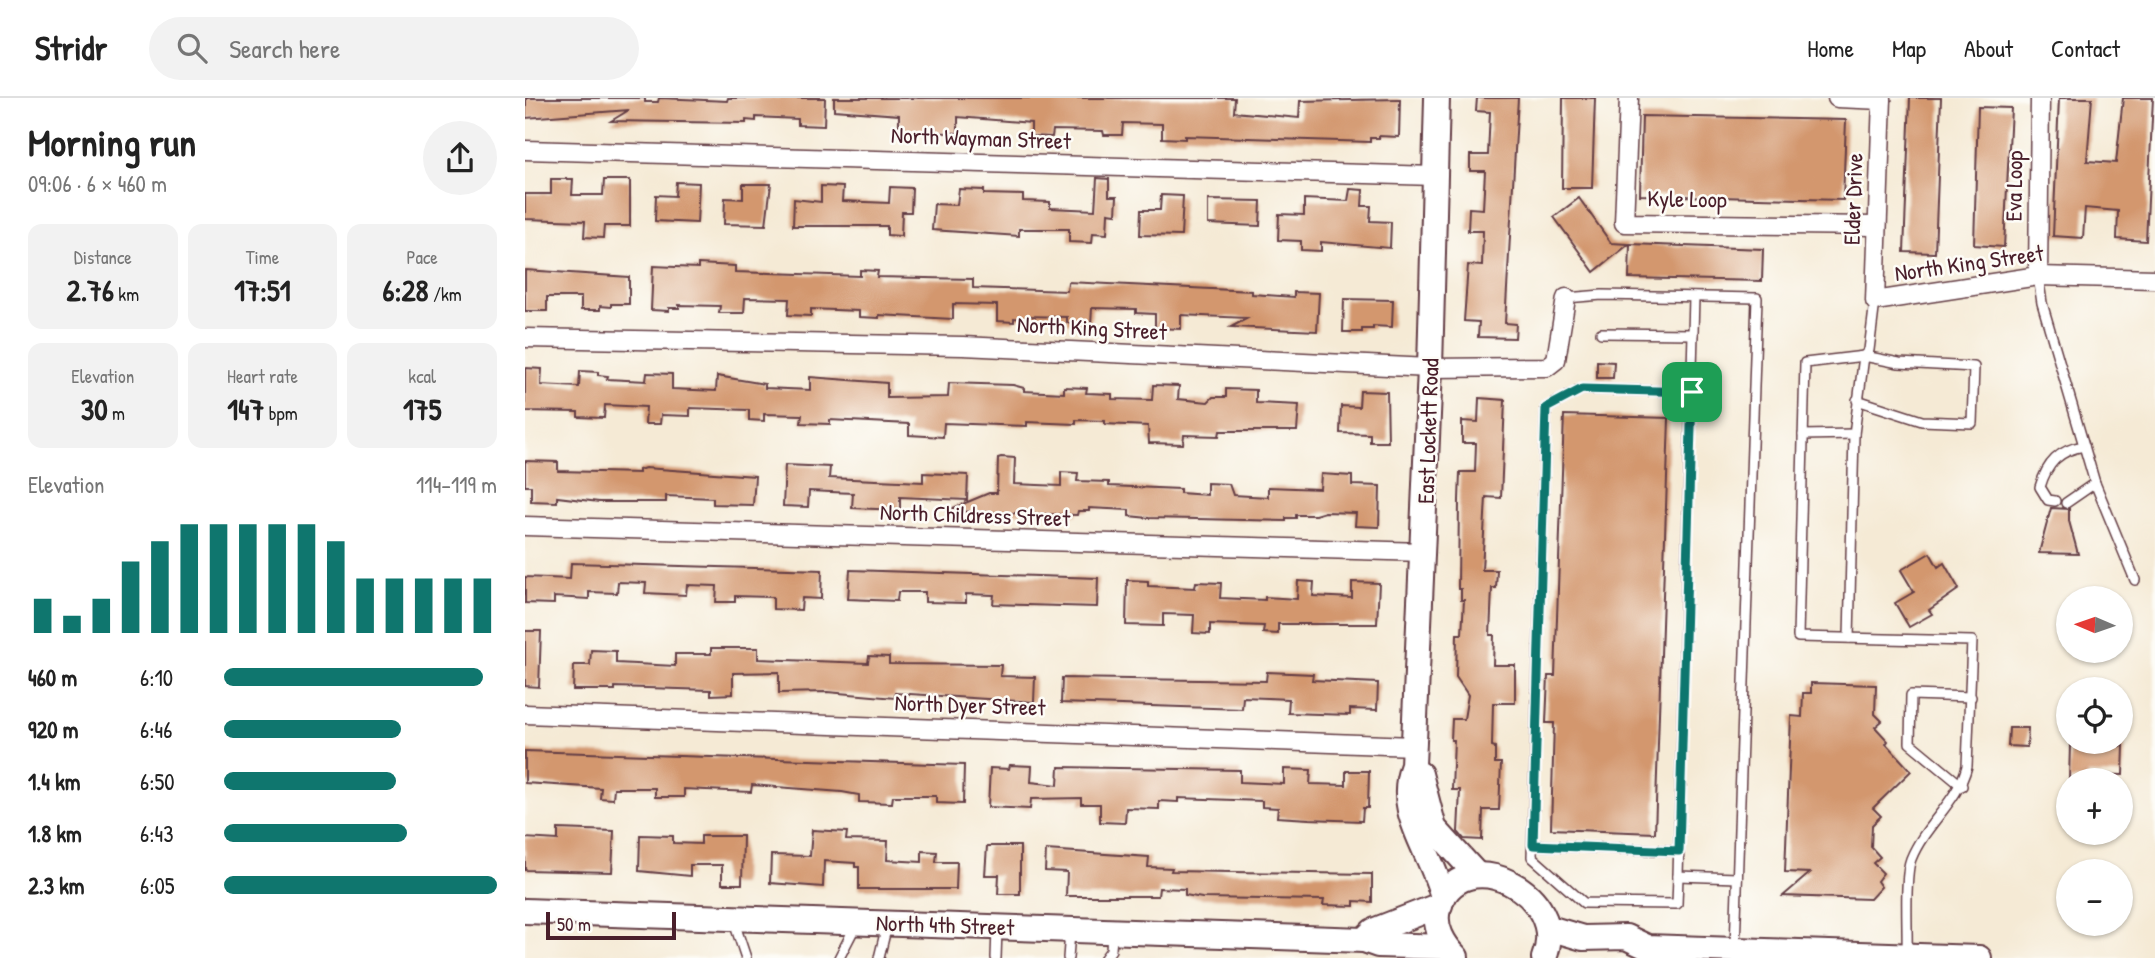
<!DOCTYPE html>
<meta charset="utf-8">
<style>
body{margin:0;font-family:"Patrick Hand",sans-serif;background:#f2f2f2;color:#222;height:100vh;display:flex;flex-direction:column;font-size:26px;white-space:nowrap}
*{box-sizing:border-box;margin:0}
p{font-size:23px;color:#767676}
.icon{flex:none;width:38px;height:38px;fill:none;stroke:currentColor;stroke-width:2;stroke-linecap:round;stroke-linejoin:round}
.map{position:relative;flex:1;overflow:hidden}
.drawer{display:flex;flex-direction:column;background:#fff;width:525px}
.drawer>*{flex:none}
.needle{width:46px;rotate:272deg}
.controls{position:absolute;left:1531px;top:488px;display:grid;gap:14px}
.controls a{display:grid;place-items:center;width:77px;height:77px;border-radius:50%;background:#fff;box-shadow:0 2px 5px #0004;font-size:35px}
.scale{position:absolute;left:21px;bottom:18px;width:130px;box-sizing:border-box;padding-left:7px;border:4px solid #4a1f2b;border-top:0;font-size:19px;line-height:24px;white-space:nowrap;color:#4a1f2b;-webkit-text-stroke:5px #fdfcf7;paint-order:stroke}
.pin{position:absolute;display:grid;place-items:center;width:60px;height:60px;color:#fff;margin:-30px;border-radius:14px;box-shadow:0 4px 10px #0006}
.round{display:grid;place-items:center;flex:none;width:74px;height:74px;border-radius:37px;background:#f2f2f2}
.summary{display:flex;align-items:center;justify-content:space-between;height:119px;padding:0 28px}
h1{font-size:38px;font-weight:800;line-height:52px}
.stats{display:grid;grid-template-columns:repeat(3,1fr);gap:10px;height:119px;padding:7px 28px}
.stats div{display:grid;align-content:center;border-radius:14px;background:#f2f2f2;text-align:center}
.stats b{font-size:30px;font-weight:800}
.stats small{font-size:19px;font-weight:400}
.stats p{font-size:19px}
.chart{height:196px;padding:14px 28px}
.chart p{display:flex;justify-content:space-between}
.chart svg{width:100%;height:126px;margin-top:7px;stroke:#0f766e;stroke-width:6}
ul{padding:0 28px;list-style:none;font-size:23px}
li{display:grid;grid-template-columns:112px 84px 1fr;align-items:center;height:52px}
li i{height:18px;border-radius:9px;background:#0f766e}
header{display:flex;align-items:center;gap:42px;box-sizing:border-box;height:98px;padding:0 35px;background:#fff;border-bottom:2px solid #e0e0e0}
header strong{font-size:33px}
nav{display:flex;gap:38px;margin-inline-start:auto;font-size:24px}
.search{width:490px;height:63px;background:#f2f2f2;display:flex;align-items:center;gap:18px;box-sizing:border-box;padding:0 24px;border-radius:38px;color:#767676;font-size:26px}
main{display:flex;flex:1;min-height:0}
.map>svg:first-child{display:block}
.building{fill:#d3976e}
.lines{fill:none;stroke-linecap:round;stroke-linejoin:round}
.lane-casing{stroke:#643d44;stroke-width:12}
.street-casing{stroke:#643d44;stroke-width:21}
.secondary-casing{stroke:#643d44;stroke-width:28}
.lane{stroke:#fff;stroke-width:9}
.street{stroke:#fff;stroke-width:18}
.secondary{stroke:#fff;stroke-width:24}
.route-casing{stroke:#fff;stroke-width:14}
.route{stroke:#0f766e;stroke-width:9}
.labels{text-anchor:middle;stroke-width:5;stroke-linejoin:round;paint-order:stroke}
.street-label{font-size:23px;fill:#4a1f2b;stroke:#fdfcf7}
</style>
<header>
<strong>Stridr</strong>
<div class="search"><svg class="icon" aria-label="search" viewBox="0 0 24 24"><circle cx="10" cy="10" r="6"/><path d="M15 15l6 6"/></svg>Search here</div>
<nav><a>Home</a><a>Map</a><a>About</a><a>Contact</a></nav>
</header>
<main>
<section class="drawer">
<div class="summary"><div><h1>Morning run</h1><p>09:06 · 6 × 460 m</p></div><a class="round"><svg class="icon" aria-label="share" viewBox="0 0 24 24"><path d="M12 15V3M7 8l5-5 5 5M5 13v7h14v-7"/></svg></a></div>
<div class="stats">
<div><p>Distance</p><b>2.76<small> km</small></b></div>
<div><p>Time</p><b>17:51</b></div>
<div><p>Pace</p><b>6:28<small> /km</small></b></div>
</div>
<div class="stats">
<div><p>Elevation</p><b>30<small> m</small></b></div>
<div><p>Heart rate</p><b>147<small> bpm</small></b></div>
<div><p>kcal</p><b>175</b></div>
</div>
<div class="chart"><p><span>Elevation</span>114–119 m</p>
<svg viewBox="0 0 160 44" preserveAspectRatio="none"><path d="M5 44V32M15 44V38M25 44V32M35 44V19M45 44V12M55 44V6M65 44V6M75 44V6M85 44V6M95 44V6M105 44V12M115 44V25M125 44V25M135 44V25M145 44V25M155 44V25"/></svg>
</div>
<ul>
<li><b>460 m</b>6:10<i style="width:95%"></i></li>
<li><b>920 m</b>6:46<i style="width:65%"></i></li>
<li><b>1.4 km</b>6:50<i style="width:63%"></i></li>
<li><b>1.8 km</b>6:43<i style="width:67%"></i></li>
<li><b>2.3 km</b>6:05<i style="width:100%"></i></li>
</ul>
</section>
<div class="map">
<svg width="1630" height="860" viewBox="0 0 1630 860">
<rect width="100%" height="100%" fill="#fdfcf7"/>
<filter id="ink" filterUnits="userSpaceOnUse"><feTurbulence type="fractalNoise" baseFrequency=".0143" numOctaves="2"/><feDisplacementMap in="SourceGraphic" scale="14" xChannelSelector="R" yChannelSelector="G"/><feConvolveMatrix kernelMatrix="1 2 1 2 8 2 1 2 1" color-interpolation-filters="sRGB"/></filter>
<filter id="wash" filterUnits="userSpaceOnUse"><feTurbulence type="fractalNoise" baseFrequency=".00686" numOctaves="4" result="noise"/><feDisplacementMap in="SourceGraphic" scale="28" xChannelSelector="R" yChannelSelector="G"/><feGaussianBlur stdDeviation="1.57" result="paint"/><feColorMatrix in="noise" values="0 0 0 0 0 0 0 0 0 0 0 0 0 0 0 0 0 1.4 0 .05"/><feComposite in="paint" operator="in"/></filter>
<g filter="url(#wash)">
<rect width="100%" height="100%" fill="#f5ead5"/>
<g id="blocks">
<g class="building">
<path d="M1 0H120V4H133L134 0 202 3 203 0H300L299 28 273 27V21L231 19V23L221 22V25L86 23 104 12 1 20Z"/>
<path d="M309 0H710L709 14 774 20 775 3 875 1 874 39 854 38V40H845V44L660 38V41L637 40V26L598 25 597 37H579L578 33 528 32 527 39 506 38V25L433 19V35L374 34V17L309 12Z"/>
<path d="M952 0H993L980 225 991 226 990 240 953 239 954 224 939 223 943 167 957 168 958 133H943L944 110 958 111 960 73H945V57H963L965 14 951 13Z"/>
<path d="M1038 0H1070L1067 90H1037Z"/>
<path d="M1385 0H1416L1410 155 1379 154Z"/>
<path d="M1534 0H1567L1562 63 1591 65 1598 0H1628L1621 143 1592 141 1593 113 1560 110 1558 140 1528 138Z"/>
<path d="M1453 9 1486 10 1479 149 1449 147Z"/>
<path d="M1117 18 1321 22 1318 102 1115 97Z"/>
<path d="M572 80 584 81V98H592L591 116 583 115 582 136 568 135 567 145 544 144V131H494V138L407 132 409 106 432 107 434 91 459 92V96L498 97V103L525 104V110L570 112Z"/>
<path d="M26 81H48L47 97H78L79 82H105V128H79L78 140 59 139 60 123 0 121V96H26Z"/>
<path d="M151 84 174 85 172 125 130 123 131 97 150 98Z"/>
<path d="M218 86H246L241 127 199 126 200 100 218 101Z"/>
<path d="M296 88 318 89 317 103 364 105 365 89 387 90 386 114H377L376 138 362 137V128H268L269 101 296 104Z"/>
<path d="M825 91 838 92 837 108H846L845 123 866 124 865 150 796 144V153L776 152V143L753 142 754 116 779 117V101L823 103Z"/>
<path d="M636 97 658 98 656 138 615 137 616 112H635Z"/>
<path d="M1054 100 1086 145 1104 146 1069 174 1029 119Z"/>
<path d="M683 102 736 103 735 128 683 126Z"/>
<path d="M1105 146 1238 151 1237 183 1104 180Z"/>
<path d="M173 166 210 168V174L335 178V172L353 173 352 179 448 181V190L542 193 543 184 727 193V196L769 199V194L794 195 792 233 706 229 723 220 656 217V231L630 230V216L611 215V211L567 210 566 226 542 225V219L501 218 500 221 489 220V224L472 223V207L428 206V221L354 217V220L334 219V213L286 211V218L263 217 264 201 220 200 219 215H194L195 208 154 207V210H144V213L126 212 128 168 173 170Z"/>
<path d="M0 172 104 179V206H86V209L75 208V212H56V199H22V213H0Z"/>
<path d="M819 201 868 202 867 229 848 228V231H837V234H818Z"/>
<path d="M1072 263 1089 264 1088 280H1072Z"/>
<path d="M0 270 17 271 16 287 54 289 55 273 73 274V277L83 278 82 281 121 283 122 275 147 276V291L191 293 192 278 240 286V290L285 292V279L362 285V300L423 299 424 285 488 287 499 290V293L539 295V289L562 290 561 295 587 296V301L627 302 628 287 654 288 653 301 683 304 688 299H701V291L731 292V305L774 307 772 333H695L694 338 659 337 658 346 624 345 623 328 580 326V323L551 322V326L502 324V328L419 325 418 339 384 337V326L305 322V326L276 325 277 317 239 316V323L224 322V312L165 310V318L136 317 135 326H120L121 309 80 307 79 320 53 319V314L0 313Z"/>
<path d="M835 293 862 294 863 344H845V336L815 335 816 308 834 309Z"/>
<path d="M954 300 980 302 976 400 961 399 957 472H972L971 490H967L965 537H969L968 567H990V605H968L967 648 970 649V665H976L974 712H958L957 742 939 741 933 734 935 692H927L929 642H926L927 621H939L943 597 931 579 932 536H937L939 502H936V491H933L934 402 935 374H950L951 345H937V323L953 324Z"/>
<path d="M1039 317 1144 320 1130 735 1026 731 1029 625H1021L1023 578H1030Z"/>
<path d="M476 359 490 360 489 386 536 388V374L553 375 552 383 584 384V388L655 391V395L682 397V385L704 386 708 397 743 399V389L795 391 796 376 827 378V387L855 388 854 429 830 428 831 415 800 414 790 417H771V420H761V423L624 420 604 418V412L564 410V413H553L552 417 421 413 464 395H472L473 360Z"/>
<path d="M0 363 33 364V373L114 375V372L120 370 230 378 228 407 188 406V400L141 398V404H74L32 399V404L6 403V388H0Z"/>
<path d="M260 367 305 369 304 380 398 384V375L443 377 442 402 375 399V412L327 410 328 395 284 393 283 409 258 408Z"/>
<path d="M1526 410 1544 411V423L1553 456 1514 455Z"/>
<path d="M1405 455 1413 469 1419 465 1434 491 1404 512 1407 516 1384 529 1370 505 1389 494 1376 472Z"/>
<path d="M46 465 297 472 296 501 277 500 276 512 248 511V499L210 498V504H191L192 488 162 487 161 497 120 495 121 485 93 484 92 495 64 494V501L29 499V506L0 505V479L45 481Z"/>
<path d="M325 472 573 480 572 509 468 506 469 497 441 496V505L400 504V494H373L372 503 323 501Z"/>
<path d="M602 482 623 483V488L670 490 671 484 696 485 695 500 740 502V499L772 501 773 483 789 484 788 498 827 500V484L854 485 852 526H753V536L738 535 739 528 685 526V536L668 535 669 517 638 516V528L601 527Z"/>
<path d="M0 533H16L14 589 0 588Z"/>
<path d="M186 550H233V561L343 565 344 558 364 559V566L476 567 475 578 510 579 509 604 370 595V600L302 594 254 595V574L208 575V596L186 597V592L90 589V592H48L49 567H65L66 552 91 553V565L150 568V556H186Z"/>
<path d="M742 574 788 576 787 582 853 585 852 612 825 611V617L763 615 764 601 718 599 717 611 536 605 537 580 741 583Z"/>
<path d="M1286 585 1351 587 1350 616 1357 623 1350 629 1363 643 1361 646 1386 673 1348 710 1356 718 1347 727 1346 749 1355 759 1348 765 1358 775 1352 783 1356 789 1345 801 1258 798 1285 775 1260 774 1266 618 1277 619 1278 595H1286Z"/>
<path d="M1484 630H1503L1502 649 1483 648Z"/>
<path d="M1545 647 1599 648 1598 677 1563 676V682H1544Z"/>
<path d="M0 653 439 667 438 706 411 705V698H368L367 705 334 704V697L317 694 227 687 226 694 159 691V699H130V690H89L88 701 75 700 76 690 0 685Z"/>
<path d="M485 667 507 668 506 684 533 687 534 669 715 672V684L759 686V671L786 672 785 686 821 687V673H844L843 710H838L837 723 784 721 752 719 753 710 737 709V703L653 700V704L634 703V711L601 710 600 725 575 724V706H556V700L506 701 505 711 463 709 465 670 484 671Z"/>
<path d="M33 731 89 733 87 774 0 772V740L33 742Z"/>
<path d="M287 732 322 734 321 742 363 743 362 762 397 764V753L412 754 411 764H432L431 791H334V769H330V765L299 763 298 789 245 785 246 757 285 758Z"/>
<path d="M115 737 148 738V745L176 746V738H218L217 786H197V767H165V778L114 773Z"/>
<path d="M462 748H495V796H473L474 777H460Z"/>
<path d="M521 752 624 759 623 769 647 770 646 773 847 776V804L829 803V808L798 807 799 802 677 800 660 797V791L634 790 633 798H541L542 774 520 773Z"/>
</g>
</g>
</g>
<g filter="url(#ink)">
<use href="#blocks" fill-opacity="0" stroke="#643d44" stroke-width="2"/>
<g class="lines">
<g class="lane-casing">
<g id="lane">
<path d="M1513 178 1517 205 1570 385 1610 482"/>
<path d="M1169 199 1153 778 1212 780"/>
<path d="M1041 200 1077 197 1232 200 1210 850"/>
<path d="M1076 235 1168 236"/>
<path d="M1332 302 1397 323 1447 325 1449 269 1374 265 1339 258 1280 265 1273 539 1447 543 1442 668C1433 704 1400 726 1386 761 1379 778 1383 833 1382 854"/>
<path d="M1278 337 1329 336"/>
<path d="M1530 403 1523 402 1515 389C1522 365 1534 352 1559 348"/>
<path d="M1541 405 1570 385"/>
<path d="M1324 540 1329 336 1339 258 1344 252 1350 203"/>
<path d="M1437 688 1385 645 1386 597 1446 599"/>
<path d="M1008 747 1154 753"/>
<path d="M1153 778 1152 806 1059 805 1007 759 1021 310 1057 291 1167 294"/>
<path d="M208 821 221 860"/>
<path d="M314 860 331 827"/>
<path d="M354 860 362 827"/>
<path d="M471 860 472 831"/>
<path d="M543 860 545 834"/>
<path d="M580 860 586 852 587 836"/>
</g>
</g>
<g class="street-casing">
<g id="street">
<path d="M1104 0 1099 125 1350 128"/>
<path d="M1312 0 1357 2"/>
<path d="M1357 0 1350 203 1513 178 1630 181"/>
<path d="M0 52 910 78"/>
<path d="M1513 178 1515 0"/>
<path d="M0 240 438 248 905 270 1022 269 1031 262 1041 200"/>
<path d="M0 428 898 454"/>
<path d="M0 616 889 648"/>
</g>
</g>
<g class="secondary-casing">
<g id="secondary">
<path d="M912 0 905 270 888 667C869 716 908 754 918 800"/>
<path d="M895 676 909 730 952 777"/>
<path d="M0 813 839 842 853 847 922 849"/>
<path d="M1024 830 1058 840 1101 839 1122 849 1454 860"/>
<path d="M839 842 848 833 915 807"/>
<path d="M931 859C919 847 908 829 913 811 935 739 1046 796 1019 860"/>
</g>
</g>
<use href="#lane" class="lane"/>
<use href="#street" class="street"/>
<use href="#secondary" class="secondary"/>
</g>
</g>
<g class="lines" filter="url(#ink)">
<g class="route-casing">
<path id="route" d="M1057 291 1167 294 1154 753 1008 747 1021 310Z"/>
</g>
<use href="#route" class="route"/>
</g>
<g class="labels">
<g class="street-label">
<text transform="translate(456 40) rotate(2)" y="8">North Wayman Street</text>
<text transform="translate(1489 88) rotate(-89)" y="8">Eva Loop</text>
<text transform="translate(1162 101) rotate(1)" y="8">Kyle Loop</text>
<text transform="translate(1328 101) rotate(-88)" y="8">Elder Drive</text>
<text transform="translate(1444 165) rotate(-8)" y="8">North King Street</text>
<text transform="translate(567 230) rotate(3)" y="8">North King Street</text>
<text transform="translate(903 333) rotate(-88)" y="8">East Lockett Road</text>
<text transform="translate(450 417) rotate(2)" y="8">North Childress Street</text>
<text transform="translate(445 607) rotate(2)" y="8">North Dyer Street</text>
<text transform="translate(420 827) rotate(2)" y="8">North 4th Street</text>
</g>
</g>
</svg>
<div class="controls">
<a><svg class="needle" viewBox="-14 -14 28 28"><path d="M0-13l5 13h-10z" fill="#e53935"/><path d="M0 13l5-13h-10z" fill="#767676"/></svg></a>
<a><svg class="icon" aria-label="locate" viewBox="0 0 24 24"><circle cx="12" cy="12" r="6"/><path d="M12 2v4M12 18v4M2 12h4M18 12h4"/></svg></a>
<a>+</a>
<a>−</a>
</div>
<div class="scale">50 m</div>
<div class="pin" style="left:1167px;top:294px;background:#1e9e55"><svg class="icon" aria-label="arrive" viewBox="0 0 24 24"><path d="M6 21V4h12l-3 4 3 4H6"/></svg></div>
</div>
</main>
